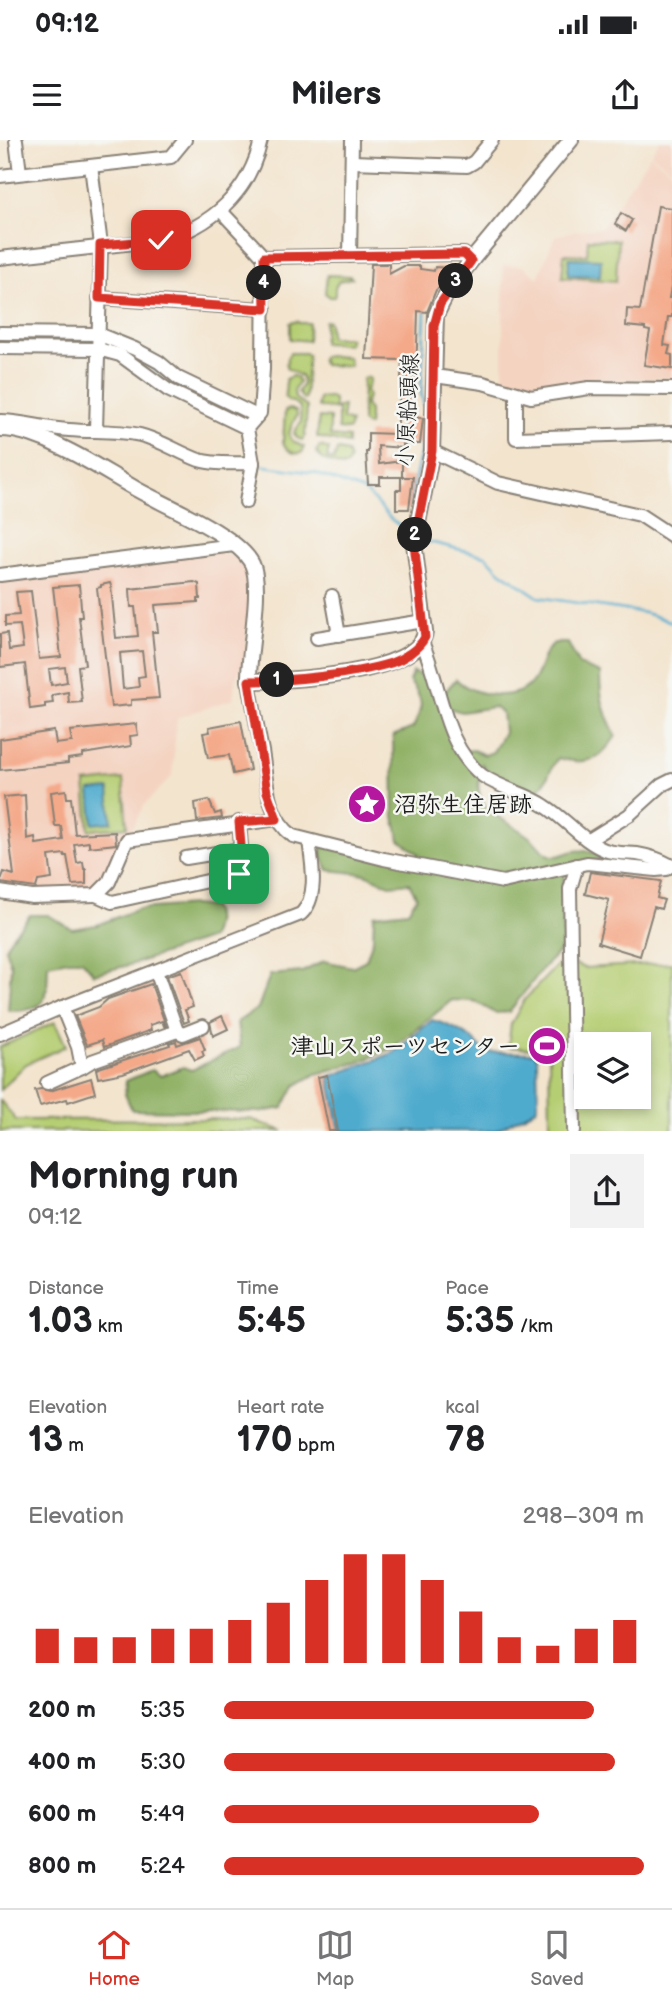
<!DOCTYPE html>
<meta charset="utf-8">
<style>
body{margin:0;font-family:"Balsamiq Sans","Klee One",sans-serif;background:#f2f2f2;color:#202124;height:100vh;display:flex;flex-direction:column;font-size:26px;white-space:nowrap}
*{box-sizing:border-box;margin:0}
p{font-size:23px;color:#757577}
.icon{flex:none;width:38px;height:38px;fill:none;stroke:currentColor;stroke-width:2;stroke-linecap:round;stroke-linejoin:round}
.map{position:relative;height:991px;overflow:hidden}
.details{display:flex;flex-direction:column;background:#fff;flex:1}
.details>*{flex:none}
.fabs{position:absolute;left:574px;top:892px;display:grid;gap:14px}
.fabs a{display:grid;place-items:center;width:77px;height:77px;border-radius:0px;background:#fff;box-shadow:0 4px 10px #0003;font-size:35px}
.pin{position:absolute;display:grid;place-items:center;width:60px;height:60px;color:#fff;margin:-30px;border-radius:14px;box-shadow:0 4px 10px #0006}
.km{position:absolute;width:35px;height:35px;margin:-18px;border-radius:50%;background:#222;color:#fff;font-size:19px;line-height:35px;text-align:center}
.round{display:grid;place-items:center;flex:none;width:74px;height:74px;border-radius:0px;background:#f2f2f2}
.overview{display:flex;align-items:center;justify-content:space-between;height:119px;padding:0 28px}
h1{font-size:38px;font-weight:600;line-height:52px}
.figures{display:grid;grid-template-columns:repeat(3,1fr);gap:10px;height:119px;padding:7px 28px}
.figures div{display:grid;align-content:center}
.figures b{font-size:35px;font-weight:600}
.figures small{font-size:19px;font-weight:400}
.figures p{font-size:19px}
.chart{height:196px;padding:14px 28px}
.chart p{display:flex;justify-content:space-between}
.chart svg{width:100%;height:126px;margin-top:7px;stroke:#d93025;stroke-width:6}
ul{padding:0 28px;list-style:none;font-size:23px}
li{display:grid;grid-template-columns:112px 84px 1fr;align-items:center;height:52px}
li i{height:18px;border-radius:9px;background:#d93025}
.status{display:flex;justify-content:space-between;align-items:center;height:49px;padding:0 35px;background:#fff;direction:ltr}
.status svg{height:19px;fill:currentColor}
header{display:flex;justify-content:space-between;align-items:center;height:91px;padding:0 28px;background:#fff;font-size:32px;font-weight:600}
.tabs{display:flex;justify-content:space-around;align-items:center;height:98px;border-top:2px solid #e0e0e0;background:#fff;font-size:19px;color:#757577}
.tabs a{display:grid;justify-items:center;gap:4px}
.tabs .active{color:#d93025}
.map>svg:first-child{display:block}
.built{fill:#f4d3c1}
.green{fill:#b6ce73;stroke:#697548;stroke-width:2;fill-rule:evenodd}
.forest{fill:#90b165;stroke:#566640;stroke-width:2}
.water{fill:#50abce;stroke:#366475;stroke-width:2}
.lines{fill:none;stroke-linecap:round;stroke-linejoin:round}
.stream{stroke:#50abce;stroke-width:2.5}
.building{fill:#f4a989;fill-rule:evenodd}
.minor-casing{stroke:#888075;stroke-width:16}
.major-casing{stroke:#888075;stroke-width:18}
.minor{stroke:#fff;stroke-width:12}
.major{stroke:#fff;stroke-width:14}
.route-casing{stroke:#fff;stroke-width:14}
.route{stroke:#d93025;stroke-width:9}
.labels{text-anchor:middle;stroke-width:5;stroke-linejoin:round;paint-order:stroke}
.street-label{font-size:23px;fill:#1c1c1c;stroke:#f6f6f2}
.poi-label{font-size:23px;font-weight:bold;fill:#1c1c1c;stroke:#f6f6f2;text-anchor:start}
</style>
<div class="status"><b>09:12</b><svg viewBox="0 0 49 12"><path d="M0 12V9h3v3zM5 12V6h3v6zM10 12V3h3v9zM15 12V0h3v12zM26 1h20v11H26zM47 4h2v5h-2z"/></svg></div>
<header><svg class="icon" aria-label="menu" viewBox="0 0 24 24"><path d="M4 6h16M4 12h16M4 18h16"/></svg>Milers<svg class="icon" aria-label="share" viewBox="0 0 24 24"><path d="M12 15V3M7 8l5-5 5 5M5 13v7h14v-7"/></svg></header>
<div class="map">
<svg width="672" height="991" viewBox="0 0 672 991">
<rect width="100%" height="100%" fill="#f6f6f2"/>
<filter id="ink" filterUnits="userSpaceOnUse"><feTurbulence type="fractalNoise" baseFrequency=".0143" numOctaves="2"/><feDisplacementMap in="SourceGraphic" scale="14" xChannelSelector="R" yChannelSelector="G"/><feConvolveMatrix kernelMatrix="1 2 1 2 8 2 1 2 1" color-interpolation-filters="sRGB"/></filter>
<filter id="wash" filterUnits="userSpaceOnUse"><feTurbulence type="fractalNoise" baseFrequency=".00686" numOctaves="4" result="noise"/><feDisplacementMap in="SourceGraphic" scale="28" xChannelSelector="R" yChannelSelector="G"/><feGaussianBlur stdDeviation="1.57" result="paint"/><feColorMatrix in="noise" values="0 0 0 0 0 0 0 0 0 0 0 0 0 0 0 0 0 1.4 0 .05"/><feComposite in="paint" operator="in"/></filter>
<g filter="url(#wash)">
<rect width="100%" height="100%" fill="#f3e4ce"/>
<g class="built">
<path d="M660 0H672V30L651 14Z"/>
<path d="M650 15 672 32V238L580 241 538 250 503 241V125L523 126 538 138 555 96 574 91 602 88Z"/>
<path d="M219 412 242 419 251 437 245 518 235 542 233 559 177 578 172 636 144 665 127 700 96 755 0 752V438Z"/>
</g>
<g class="green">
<path d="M588 99 618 100 616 141 562 137 564 114 587 115Z"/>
<path d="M327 135 350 136 352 138 339 141 335 147V157H330L325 153Z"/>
<path d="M297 181 299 183H309L308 201 290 199V183Z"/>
<path d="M325 181H329L330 197 348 198 350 199 349 204 323 203Z"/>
<path d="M290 213H305L308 216 305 259 302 258 298 252 303 244 302 237 286 228 287 218Z"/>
<path d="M325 216 348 217 350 226 323 225 321 218Z"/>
<path d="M292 236 296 237 299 242 294 250 295 258 307 267 305 296 302 300 297 298 294 293 301 282 300 267 293 262 288 261 285 257 286 239Z"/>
<path d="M366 237 370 239 366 250 368 256 365 265 369 270V286H367L362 282 363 239Z"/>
<path d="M330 257 334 259V268L343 266V279L351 282 349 290 338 289V270L318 267 319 258Z"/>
<path d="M289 269 296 271 297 275C289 292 282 298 304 307L303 312C295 316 286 311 283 302L285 271Z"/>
<path d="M319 277 330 278V296L348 298V304L317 297Z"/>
<path d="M320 306 329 309 327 318 334 320 337 310 347 312 350 319 347 325 342 327 322 319 316 312Z"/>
<path d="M123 639 127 687 89 690 85 643Z"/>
<path d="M563 819 584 828 672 823V991H547L550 988 549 915 542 910 508 907 511 884 525 859ZM586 905H639V957H586Z"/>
<path d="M55 882 66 906 26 924 0 950V907Z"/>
<path d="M0 960 16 980 250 979 283 991H0Z"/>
</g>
<g class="forest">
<path d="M554 503H568L579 525 600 533C600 560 604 572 616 596 600 621 586 626 558 618 549 629 548 643 537 651L514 647 497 639 482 624C468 672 498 673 528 696 536 701 543 715 553 716 560 717 567 712 574 711 583 709 592 712 600 715L598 719 565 733 562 747 563 808 544 827 509 872 495 873 474 861 452 860 393 908 359 922 316 934 295 946 283 968 260 972 132 970 125 954 126 941 152 930 161 936 183 927 192 930 240 907 237 882 258 868 270 835 302 832 324 821 352 827 366 820 373 799 374 775 408 771 417 757 409 743 390 745 365 734 328 730 321 715 324 701 413 720 419 714 400 700 394 677 393 596 413 588C423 566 425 561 409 541L413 532 423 536 431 546 459 612 473 610 485 615 493 612 504 592 502 573 494 567 462 572 448 568 443 554 456 539C472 556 516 563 532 542 542 529 540 515 554 503Z"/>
<path d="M194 765 212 767C218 778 215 786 211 798L133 824 94 834 82 820H68L48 824C47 859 49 871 8 871L11 826 5 808C12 792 21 788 30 775H48L72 789 97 785 138 769Z"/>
</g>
<g class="water">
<path d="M569 118 601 119 600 136 568 135Z"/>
<path d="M109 649 112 682 93 684 90 651Z"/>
<path d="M432 880C451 885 474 896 484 912L534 913 537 918 538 961 536 969 495 991H340L329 937 393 913Z"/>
</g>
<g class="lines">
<g class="stream">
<path d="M0 200 96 202"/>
<path d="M128 213C166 239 205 261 247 280"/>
<path d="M424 265 421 253 425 171"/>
<path d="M258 323V325L315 333 366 352 391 379 410 394"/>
<path d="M409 366 420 315 423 280"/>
<path d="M418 399 486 416 500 431 538 457 645 473 672 482"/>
</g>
</g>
<g id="blocks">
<g class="building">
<path d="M658 66 672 68V142L669 158H672V177H668L664 205 670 206 668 214 672 215V229L644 225 650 191 645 190V188L626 186 627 169 640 170Z"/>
<path d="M621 73 632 80 626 91 615 84Z"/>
<path d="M371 124H389V134L404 126H420V129L434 131 435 127 449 128 448 136 441 135 440 147 436 150 427 172 418 171 416 239 401 238 402 220 366 219Z"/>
<path d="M400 252H410L409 277 423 278 420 304H403V308L378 306 379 324 402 321V337H380V344H368L366 312H368V293L397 294Z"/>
<path d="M401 337H413L409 369H396V350H401Z"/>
<path d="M194 442 199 444 200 459H198V462L155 465 158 492H152L159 558 131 560V565L111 567 97 448 101 447V445L110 443 111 446 116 498 138 496 135 467H131L130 449ZM142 511 145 536 138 537 139 547 123 549 120 513Z"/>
<path d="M79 445 82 477H79L85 525 78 526 82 562 69 563 68 552 52 555 53 563 45 564V567L30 569 25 524 0 527V494L7 493 9 510 23 508 20 485 5 486V476L19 475 16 452 31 451 39 519 61 517 53 447ZM65 527 67 542 51 545 49 529Z"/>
<path d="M241 581 250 630 233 634 229 615 208 618 203 593 210 592 209 587Z"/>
<path d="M136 584 138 595 130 596 131 606 83 614V617L68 619V623L0 630V599L54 591 56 604 72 602 70 591Z"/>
<path d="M66 650 67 658H71L75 694 115 692 116 704 89 707V702L74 704 77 723 83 722 84 729H86V744L72 745 67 716H65L64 714 49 716 52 739 38 741 36 748 0 743 4 732 14 735 4 657 25 655 27 699 35 697 36 704 63 700 61 686H55L51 652Z"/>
<path d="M209 660 215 674 221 672 222 678 197 681 195 663Z"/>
<path d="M590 732 661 741 657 758 664 760 661 769 654 767 640 816 598 803 609 760 585 754Z"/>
<path d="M181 831 193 867 185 870 189 881 184 883 167 836Z"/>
<path d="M151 844 166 886H164L162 881 150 885 151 890 104 907 102 900 87 905 75 876 99 867 108 859Z"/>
<path d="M222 876 228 889 213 896 210 882Z"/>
<path d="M200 897 205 910 202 911 204 916 195 920 189 909 123 933 98 938 96 929 170 905 169 903 176 901 177 905Z"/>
<path d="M327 935 338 991H329L318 937Z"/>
<path d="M91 938 95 953 68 962 67 959 40 966 35 950 41 949 50 951Z"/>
</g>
</g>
</g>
<g filter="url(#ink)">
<use href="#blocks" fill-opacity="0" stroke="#888075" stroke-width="2"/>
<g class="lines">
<g class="minor-casing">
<g id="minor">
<path d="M16 0 20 33"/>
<path d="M352 22 467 26 474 22 492 0"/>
<path d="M91 26 101 105 96 290"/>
<path d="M0 36 171 17 185 0"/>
<path d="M350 116 352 0"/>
<path d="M264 117 464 114 471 121"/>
<path d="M0 118 161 100C211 87 250 52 261 0"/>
<path d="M99 158 265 169"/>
<path d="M0 193 98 194 135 209 159 222 178 238 257 276"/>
<path d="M0 208 98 209 120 215 168 250 247 288"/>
<path d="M435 236 483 243 531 257 589 248 672 249"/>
<path d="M516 254V298L672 293"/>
<path d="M0 281C24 281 46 289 69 290 93 292 116 290 140 295 161 300 179 313 199 320 215 325 237 323 253 323L247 288 260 273 263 229 264 117 220 70"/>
<path d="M432 311 498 343 640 375 672 396"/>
<path d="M246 362 253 323"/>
<path d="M0 435 234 405"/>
<path d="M332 456 339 495"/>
<path d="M317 498 424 481"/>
<path d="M422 502C441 544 443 606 483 636 502 649 526 653 545 666 566 679 582 701 605 710 616 714 626 713 637 714 650 716 661 720 672 726"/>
<path d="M249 541C253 564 257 588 262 611 267 641 266 676 293 696L384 719 503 742 587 723 656 730 666 729 671 725"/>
<path d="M589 700 629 675 662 645 672 640"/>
<path d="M186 718 241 709"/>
<path d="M0 752 32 757 96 755 109 742 127 700 277 679"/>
<path d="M96 755 112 762 239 734 243 729 239 682"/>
<path d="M177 891 183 894 203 886"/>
<path d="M0 894 58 869 301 774C319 757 312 723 309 701"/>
<path d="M82 927 92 921 177 891 156 831"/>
<path d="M47 943 82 927 78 907 62 867"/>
<path d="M574 991 570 749 577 725"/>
</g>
</g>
<g class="major-casing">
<path id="major" d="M0 289C20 289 44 298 61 307 87 319 111 335 136 349 164 365 238 395 252 424 263 447 248 512 249 541 284 541 420 535 425 492L414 403 432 311 436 175 446 155 471 121 571 0"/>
</g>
<use href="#minor" class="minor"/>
<use href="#major" class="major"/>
</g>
</g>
<g class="lines" filter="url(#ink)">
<g class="route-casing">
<path id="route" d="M161 100 100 105 99 158 265 169 264 117 464 114 471 121 440 164 434 186 432 311 414 403 425 497C419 509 403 519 391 523 352 535 290 541 249 541L267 652 277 679 239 682 243 729 239 734"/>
</g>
<use href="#route" class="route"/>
</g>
<defs>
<g id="sight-disc" transform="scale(2.0125)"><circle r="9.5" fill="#b5179e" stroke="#f6f6f2"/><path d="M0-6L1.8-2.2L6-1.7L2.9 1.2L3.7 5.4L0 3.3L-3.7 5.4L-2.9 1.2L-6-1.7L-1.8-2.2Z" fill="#fff"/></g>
<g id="stadium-disc" transform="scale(2.0125)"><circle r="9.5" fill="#b5179e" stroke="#f6f6f2"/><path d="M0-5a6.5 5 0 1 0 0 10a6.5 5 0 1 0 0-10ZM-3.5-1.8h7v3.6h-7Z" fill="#fff"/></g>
</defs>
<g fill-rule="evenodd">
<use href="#sight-disc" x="367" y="664"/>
<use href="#stadium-disc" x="547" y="906"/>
</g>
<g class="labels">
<g class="street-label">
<text transform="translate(407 270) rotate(-87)" y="8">小原船頭線</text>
</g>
<g class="poi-label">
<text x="394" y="672">沼弥生住居跡</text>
<text x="520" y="914" text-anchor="end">津山スポーツセンター</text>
</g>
</g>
</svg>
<div class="fabs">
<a><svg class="icon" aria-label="layers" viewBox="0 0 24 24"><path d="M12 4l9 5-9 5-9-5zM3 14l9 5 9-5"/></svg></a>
</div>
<div class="pin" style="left:239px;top:734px;background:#1e9e55"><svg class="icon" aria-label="arrive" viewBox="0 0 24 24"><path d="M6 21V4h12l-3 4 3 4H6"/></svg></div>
<div class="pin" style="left:161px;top:100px;background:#d93025"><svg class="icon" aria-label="check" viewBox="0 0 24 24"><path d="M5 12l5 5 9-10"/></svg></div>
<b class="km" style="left:277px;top:540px">1</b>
<b class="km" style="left:415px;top:395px">2</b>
<b class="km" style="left:456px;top:141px">3</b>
<b class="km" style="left:264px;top:143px">4</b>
</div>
<section class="details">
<div class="overview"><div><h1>Morning run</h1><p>09:12</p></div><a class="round"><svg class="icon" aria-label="share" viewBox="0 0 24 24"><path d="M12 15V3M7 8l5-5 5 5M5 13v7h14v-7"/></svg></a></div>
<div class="figures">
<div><p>Distance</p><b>1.03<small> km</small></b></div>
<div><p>Time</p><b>5:45</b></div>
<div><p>Pace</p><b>5:35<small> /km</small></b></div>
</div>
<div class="figures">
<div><p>Elevation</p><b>13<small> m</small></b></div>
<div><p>Heart rate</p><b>170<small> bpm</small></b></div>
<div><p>kcal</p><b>78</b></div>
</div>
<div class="chart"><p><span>Elevation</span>298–309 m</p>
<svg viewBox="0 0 160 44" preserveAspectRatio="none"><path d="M5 44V32M15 44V35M25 44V35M35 44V32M45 44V32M55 44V29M65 44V23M75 44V15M85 44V6M95 44V6M105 44V15M115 44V26M125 44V35M135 44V38M145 44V32M155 44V29"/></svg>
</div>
<ul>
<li><b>200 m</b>5:35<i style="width:88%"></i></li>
<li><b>400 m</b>5:30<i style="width:93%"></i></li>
<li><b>600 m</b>5:49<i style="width:75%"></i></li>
<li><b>800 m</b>5:24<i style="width:100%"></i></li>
</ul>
</section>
<nav class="tabs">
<a class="active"><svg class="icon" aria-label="home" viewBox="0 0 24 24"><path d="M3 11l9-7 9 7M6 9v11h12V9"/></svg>Home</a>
<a><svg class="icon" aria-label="map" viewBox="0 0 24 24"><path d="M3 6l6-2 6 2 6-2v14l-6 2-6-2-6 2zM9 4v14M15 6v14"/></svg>Map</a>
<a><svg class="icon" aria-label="saved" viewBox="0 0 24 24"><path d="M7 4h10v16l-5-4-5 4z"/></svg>Saved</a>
</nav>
